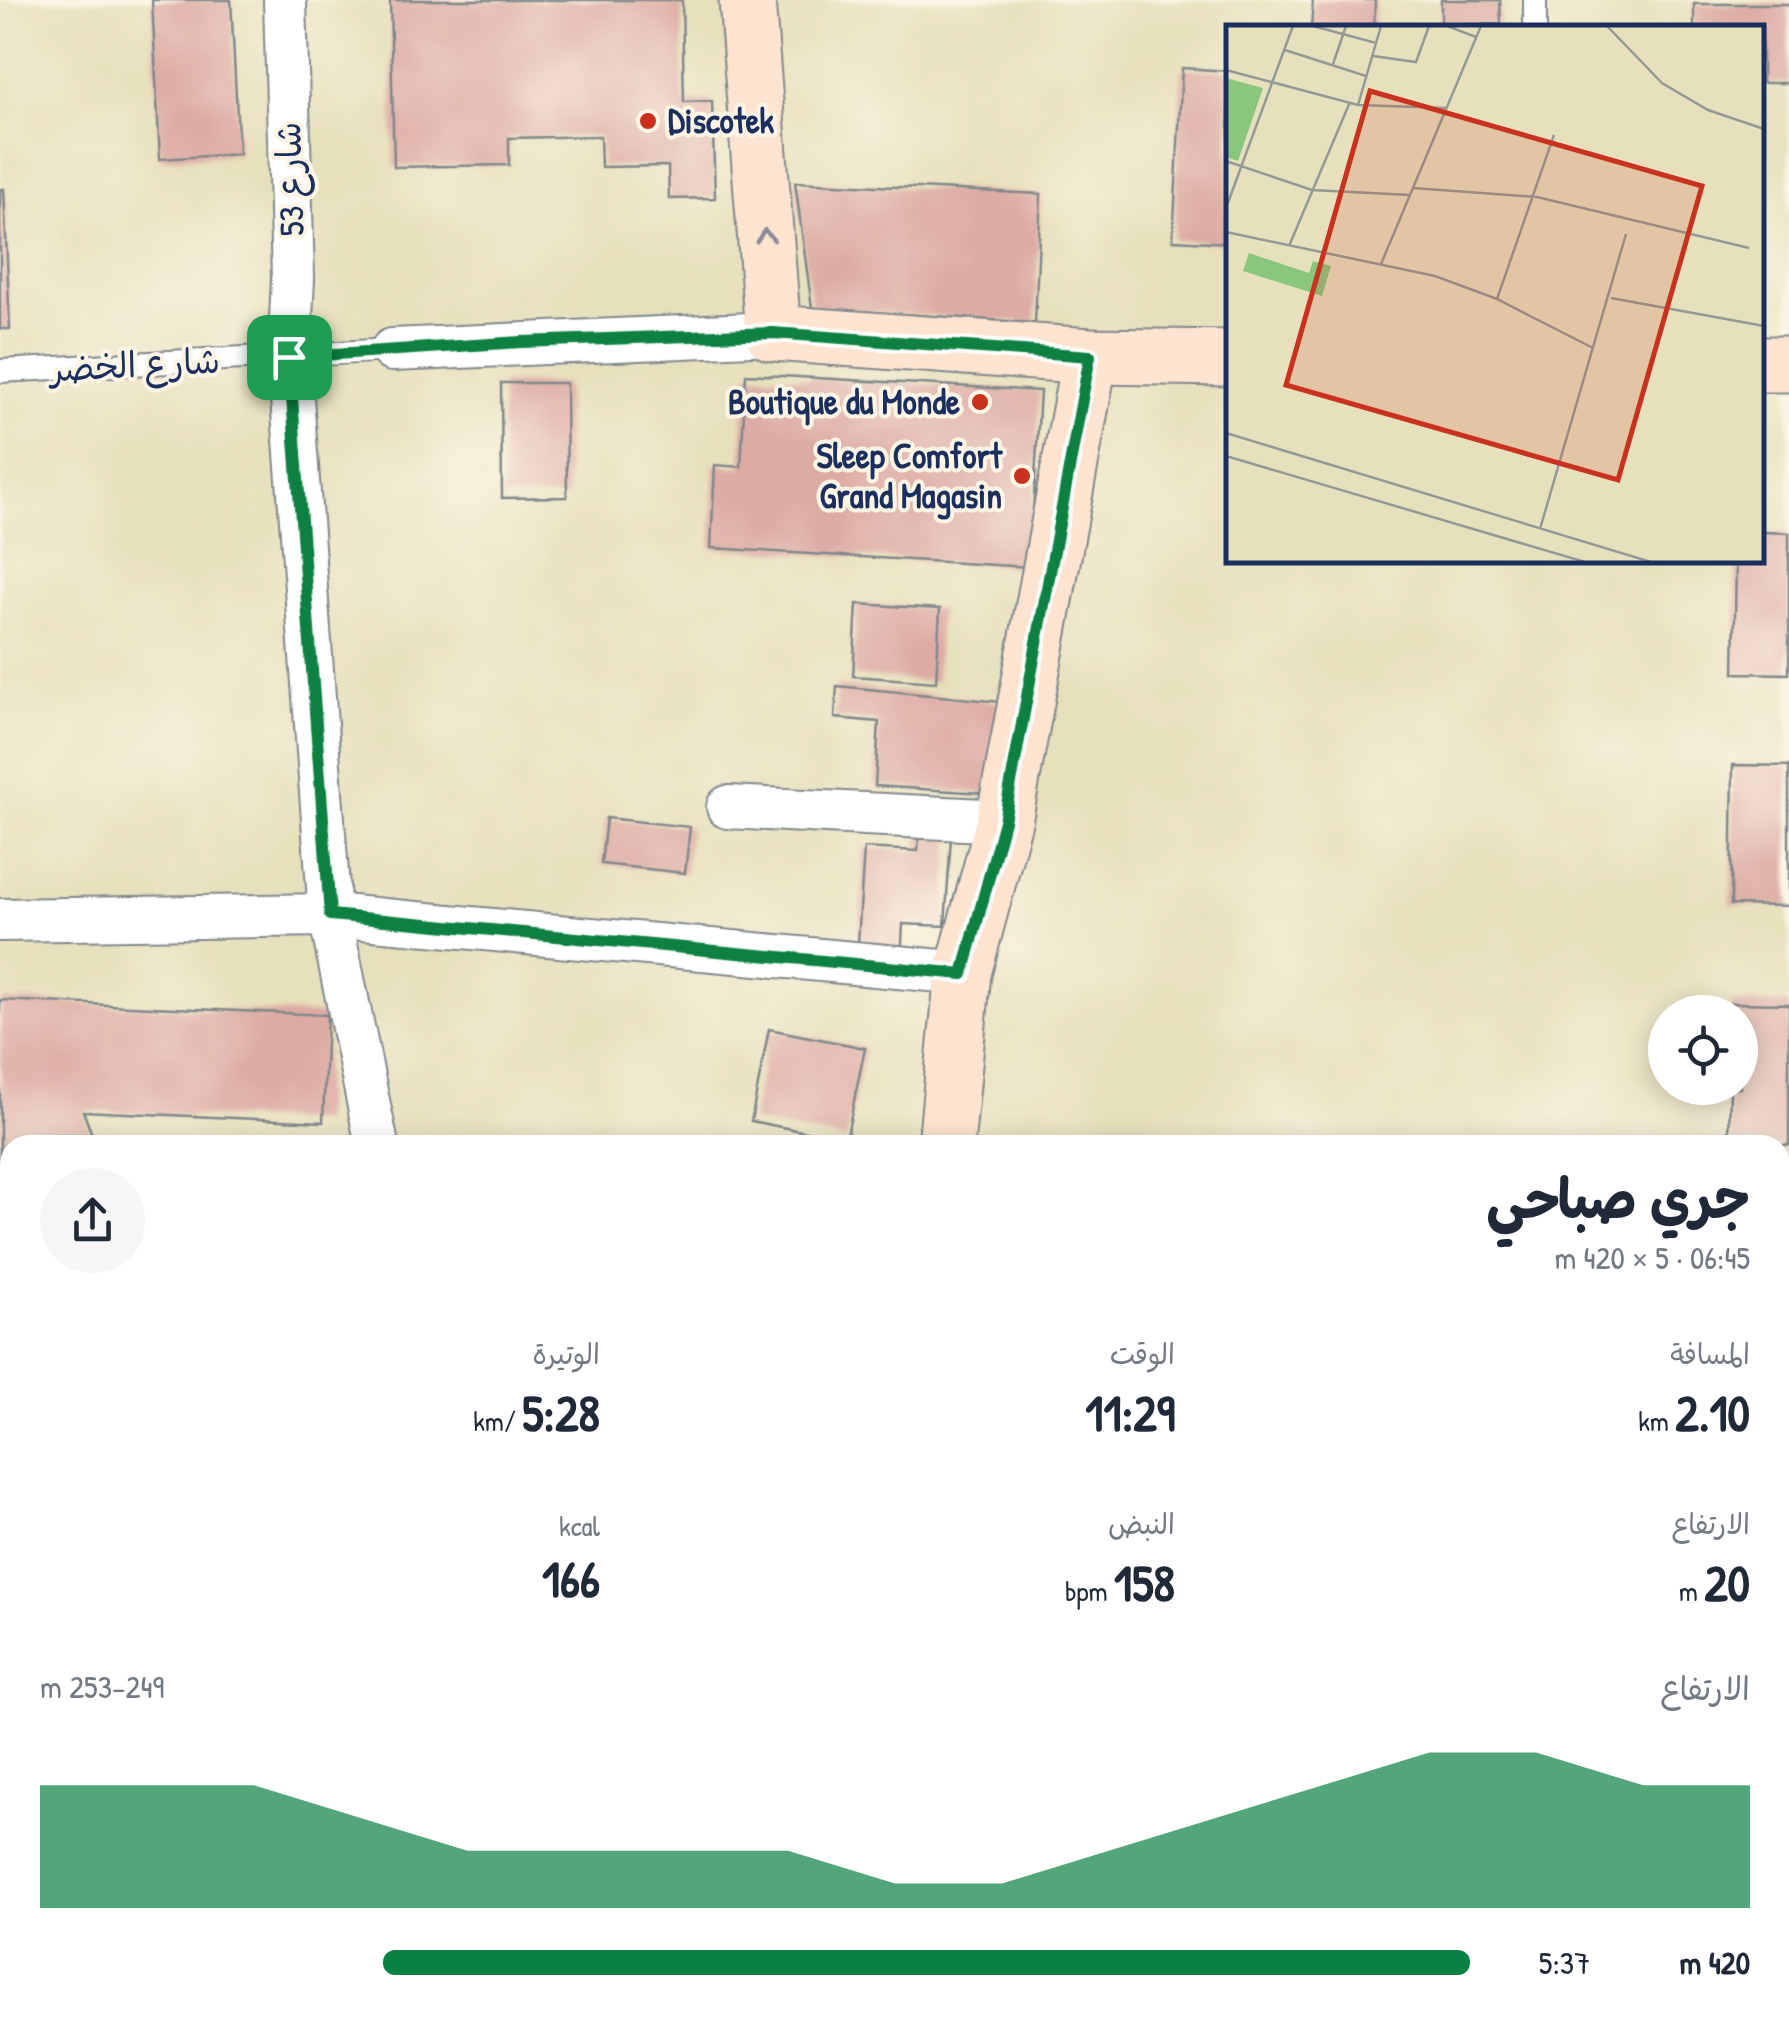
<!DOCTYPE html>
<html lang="ar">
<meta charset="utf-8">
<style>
body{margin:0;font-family:"Patrick Hand","Playpen Sans Arabic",sans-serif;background:#f6f6f7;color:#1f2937;direction:rtl;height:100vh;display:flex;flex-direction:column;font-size:38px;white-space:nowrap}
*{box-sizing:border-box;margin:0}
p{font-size:32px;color:#747a83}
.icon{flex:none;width:55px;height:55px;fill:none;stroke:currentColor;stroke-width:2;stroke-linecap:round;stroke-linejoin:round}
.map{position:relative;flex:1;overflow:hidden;direction:ltr}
.sheet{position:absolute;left:0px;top:1135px;width:1790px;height:888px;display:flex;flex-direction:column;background:#fff;border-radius:30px 30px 0 0;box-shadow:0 5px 25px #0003;direction:rtl}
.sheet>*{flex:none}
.tools{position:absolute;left:1648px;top:995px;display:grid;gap:20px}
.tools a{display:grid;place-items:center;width:110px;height:110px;border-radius:50%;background:#fff;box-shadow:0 5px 25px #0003;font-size:50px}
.pin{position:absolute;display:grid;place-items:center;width:85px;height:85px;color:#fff;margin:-42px;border-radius:20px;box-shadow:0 5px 15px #0006}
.round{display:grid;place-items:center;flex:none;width:105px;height:105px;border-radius:52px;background:#f6f6f7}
.overview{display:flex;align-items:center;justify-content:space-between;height:170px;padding:0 40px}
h1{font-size:55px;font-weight:700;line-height:75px}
.stats{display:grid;grid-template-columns:repeat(3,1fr);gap:15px;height:170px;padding:10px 40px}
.stats div{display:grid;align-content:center}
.stats b{font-size:50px;font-weight:700}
.stats small{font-size:28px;font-weight:400}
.stats p{font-size:28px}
.chart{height:280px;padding:20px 40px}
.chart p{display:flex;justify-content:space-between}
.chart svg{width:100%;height:180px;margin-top:10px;fill:#0b8043;opacity:.7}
ul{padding:0 40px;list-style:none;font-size:32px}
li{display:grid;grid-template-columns:160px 120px 1fr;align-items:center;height:75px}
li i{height:25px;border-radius:12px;background:#0b8043}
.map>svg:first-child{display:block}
.green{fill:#8ac77d;stroke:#527b6e;stroke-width:2.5}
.building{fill:#ddaba4}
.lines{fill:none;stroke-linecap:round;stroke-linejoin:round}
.lane-casing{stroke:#81888d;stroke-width:26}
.street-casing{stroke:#81888d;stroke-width:46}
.secondary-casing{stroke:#81888d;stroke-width:59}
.path{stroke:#81888d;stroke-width:6;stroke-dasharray:8 8;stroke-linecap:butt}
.lane{stroke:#fff;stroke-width:22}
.street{stroke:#fff;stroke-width:42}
.secondary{stroke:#fde4d1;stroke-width:55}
.oneway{stroke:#8c8a98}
.route-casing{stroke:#fff;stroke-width:20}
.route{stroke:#0b8043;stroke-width:12}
.poi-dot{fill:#c8321e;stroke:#fcf5e5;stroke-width:4}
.labels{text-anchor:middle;stroke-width:8;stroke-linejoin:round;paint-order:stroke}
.poi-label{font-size:35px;font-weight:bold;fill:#1b2f5e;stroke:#fcf5e5;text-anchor:end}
.street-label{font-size:35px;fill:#1b2f5e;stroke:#fcf5e5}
.inset-road{fill:none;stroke:#959996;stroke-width:2.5}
.view{fill:#c8321e;fill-opacity:0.15;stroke:#c8321e;stroke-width:5}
.inset-edge{fill:none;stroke:#1b2f5e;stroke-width:5}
</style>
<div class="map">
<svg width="1789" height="2022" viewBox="0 0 1789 2022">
<rect width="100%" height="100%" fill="#fcf5e5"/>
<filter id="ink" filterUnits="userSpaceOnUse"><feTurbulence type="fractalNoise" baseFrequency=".01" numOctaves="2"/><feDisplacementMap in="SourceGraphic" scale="20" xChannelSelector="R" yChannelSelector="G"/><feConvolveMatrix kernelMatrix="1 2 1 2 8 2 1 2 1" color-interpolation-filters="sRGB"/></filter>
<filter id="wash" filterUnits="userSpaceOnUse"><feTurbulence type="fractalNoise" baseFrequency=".0048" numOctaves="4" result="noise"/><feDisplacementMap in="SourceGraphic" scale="40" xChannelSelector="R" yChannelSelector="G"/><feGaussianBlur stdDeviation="2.25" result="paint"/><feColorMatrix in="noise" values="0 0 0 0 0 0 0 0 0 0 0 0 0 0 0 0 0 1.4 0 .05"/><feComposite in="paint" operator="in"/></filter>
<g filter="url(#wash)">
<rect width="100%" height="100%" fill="#e7e0bc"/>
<rect class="green" x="1051" y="2013" width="182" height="9"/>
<g id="blocks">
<g class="building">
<path d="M152 0H231L239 154 160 159Z"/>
<path d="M390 0H682L684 102 712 101 715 198 669 199 668 166 601 167 600 136 509 138V165L394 167Z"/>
<path d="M1313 0H1375L1374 28H1311Z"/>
<path d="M1441 0H1500L1501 24 1441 25Z"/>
<path d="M1694 4H1789V83H1762V28H1694Z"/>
<path d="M1182 68 1229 71V243L1173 240Z"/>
<path d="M795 182 1041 194 1035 323 812 308Z"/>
<path d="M0 189H4L10 329H0Z"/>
<path d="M746 374 1040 391 1030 567 711 548 715 465 741 467Z"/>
<path d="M501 383H566L567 497 502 498Z"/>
<path d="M1762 532 1789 533V674L1734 673 1736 560H1762Z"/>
<path d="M857 604 940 609 936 682 853 676Z"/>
<path d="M837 686 1012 703 997 794 875 786 879 722 835 718Z"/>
<path d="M1733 765 1789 766V906L1731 905Z"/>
<path d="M606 818 690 827 685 873 601 864Z"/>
<path d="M920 819 952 822 945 926 903 924 901 961 857 958 864 848 918 851Z"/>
<path d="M0 1000 327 1015 323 1122 83 1111 96 1145H10V1440L0 1415Z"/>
<path d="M1731 1003 1789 1004V1145L1729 1144 1730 1088H1740V1012H1731Z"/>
<path d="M769 1029 865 1048 846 1140 751 1121Z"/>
<rect x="1780" y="1249" width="9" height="117"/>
<rect x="1780" y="1375" width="9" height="139"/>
<rect x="1780" y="1616" width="9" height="91"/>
<rect x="1780" y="1835" width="9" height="128"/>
<path d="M1 1920 9 1954 0 1957V1921Z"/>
<path d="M1780 1966 1789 1967V2022H1776V2012H1780Z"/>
<path d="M218 2012H552L554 2022H221Z"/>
<path d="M1418 2012H1756L1754 2022H1417Z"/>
</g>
</g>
</g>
<g filter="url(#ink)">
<use href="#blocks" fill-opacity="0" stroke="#81888d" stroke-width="2.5"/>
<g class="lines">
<g class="lane-casing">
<g id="lane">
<path d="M1535 0V28"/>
<path d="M0 371 392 350"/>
</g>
</g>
<g class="street-casing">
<g id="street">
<path d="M285 0 293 279 289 357 330 915 377 1145"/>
<path d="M392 350 773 333"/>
<path d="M728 807 1004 821"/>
<path d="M0 920 330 915 963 973"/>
<path d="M0 1570 10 1571"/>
<path d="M0 1651 10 1684"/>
<path d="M87 2012 89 2022"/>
<path d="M611 2012 613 2022"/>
</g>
</g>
<g class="secondary-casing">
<g id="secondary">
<path d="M747 0 773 333 1090 356 1229 358"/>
<path d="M1762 364H1789"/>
<path d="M946 1145 963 973 1004 821 1090 356"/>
<path d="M980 2012 981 2022"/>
</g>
</g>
<path class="path" d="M175 2012 180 2022"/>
<use href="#lane" class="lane"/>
<use href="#street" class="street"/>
<use href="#secondary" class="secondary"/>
</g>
<defs><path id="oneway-chevron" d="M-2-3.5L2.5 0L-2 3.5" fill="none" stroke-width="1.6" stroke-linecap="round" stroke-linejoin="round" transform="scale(2.5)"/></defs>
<use class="oneway" href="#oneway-chevron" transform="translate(765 236) rotate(-94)"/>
</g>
<g class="lines" filter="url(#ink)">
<g class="route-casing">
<path id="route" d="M773 333 1090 356 1004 821 963 974 330 915 289 357 522 342Z"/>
</g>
<use href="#route" class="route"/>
</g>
<g class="poi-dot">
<circle cx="648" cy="121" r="10"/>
<circle cx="980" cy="402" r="10"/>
<circle cx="1022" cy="476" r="10"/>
</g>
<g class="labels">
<g class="poi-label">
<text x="668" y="133" text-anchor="start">Discotek</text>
<text x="960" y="414">Boutique du Monde</text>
<text x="1002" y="468">Sleep Comfort<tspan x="1002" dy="40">Grand Magasin</tspan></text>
</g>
<g class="street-label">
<text transform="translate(290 179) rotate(-92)" y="12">شارع 53</text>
<text transform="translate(135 365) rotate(-3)" y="12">شارع الخضر</text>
</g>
</g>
<g transform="translate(1226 25)">
<rect width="538" height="538" fill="#e7e0bc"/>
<path d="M0 53 37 63 12 136 0 132ZM23 228 83 248 87 236 105 241 96 271 17 246Z" fill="#8ac77d"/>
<path class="inset-road" d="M87 1 150 18M221 1 250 12M381 1 436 58 482 85 538 104M59 25 140 51M147 31 190 37 203 1M107 39 120 1M0 45 132 80 220 83M132 80 155 1M0 136 86 165 184 170M187 163 311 172 523 223M0 183 67 1M0 207 209 251 271 274 367 323M63 221 124 77M155 239 255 1M385 273 538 301M271 274 328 110M0 408 425 537M0 431 359 537M314 504 400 209"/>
<path class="view" d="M144 66 476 161 392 455 60 360Z"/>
<rect width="538" height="538" class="inset-edge"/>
</g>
</svg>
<div class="tools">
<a><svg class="icon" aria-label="locate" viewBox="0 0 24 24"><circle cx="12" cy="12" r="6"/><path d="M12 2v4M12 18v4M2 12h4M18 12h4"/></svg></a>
</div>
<div class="pin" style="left:289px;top:357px;background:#1e9e55"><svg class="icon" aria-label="arrive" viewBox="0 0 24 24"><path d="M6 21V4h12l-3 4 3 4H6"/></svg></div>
<section class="sheet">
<div class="overview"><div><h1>جري صباحي</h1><p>06:45 · 5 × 420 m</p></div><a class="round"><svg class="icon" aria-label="share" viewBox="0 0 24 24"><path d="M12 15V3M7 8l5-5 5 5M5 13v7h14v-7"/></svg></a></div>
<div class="stats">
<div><p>المسافة</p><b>2.10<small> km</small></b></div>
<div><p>الوقت</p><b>11:29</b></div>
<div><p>الوتيرة</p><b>5:28<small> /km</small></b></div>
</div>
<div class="stats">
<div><p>الارتفاع</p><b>20<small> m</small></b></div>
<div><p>النبض</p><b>158<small> bpm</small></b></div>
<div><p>kcal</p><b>166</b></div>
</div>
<div class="chart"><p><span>الارتفاع</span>249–253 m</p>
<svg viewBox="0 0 160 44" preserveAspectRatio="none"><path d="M0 44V14L10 14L20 14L30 22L40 30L50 30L60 30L70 30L80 38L90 38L100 30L110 22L120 14L130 6L140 6L150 14L160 14V44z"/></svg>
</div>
<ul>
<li><b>420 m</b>5:37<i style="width:76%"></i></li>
</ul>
</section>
</div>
